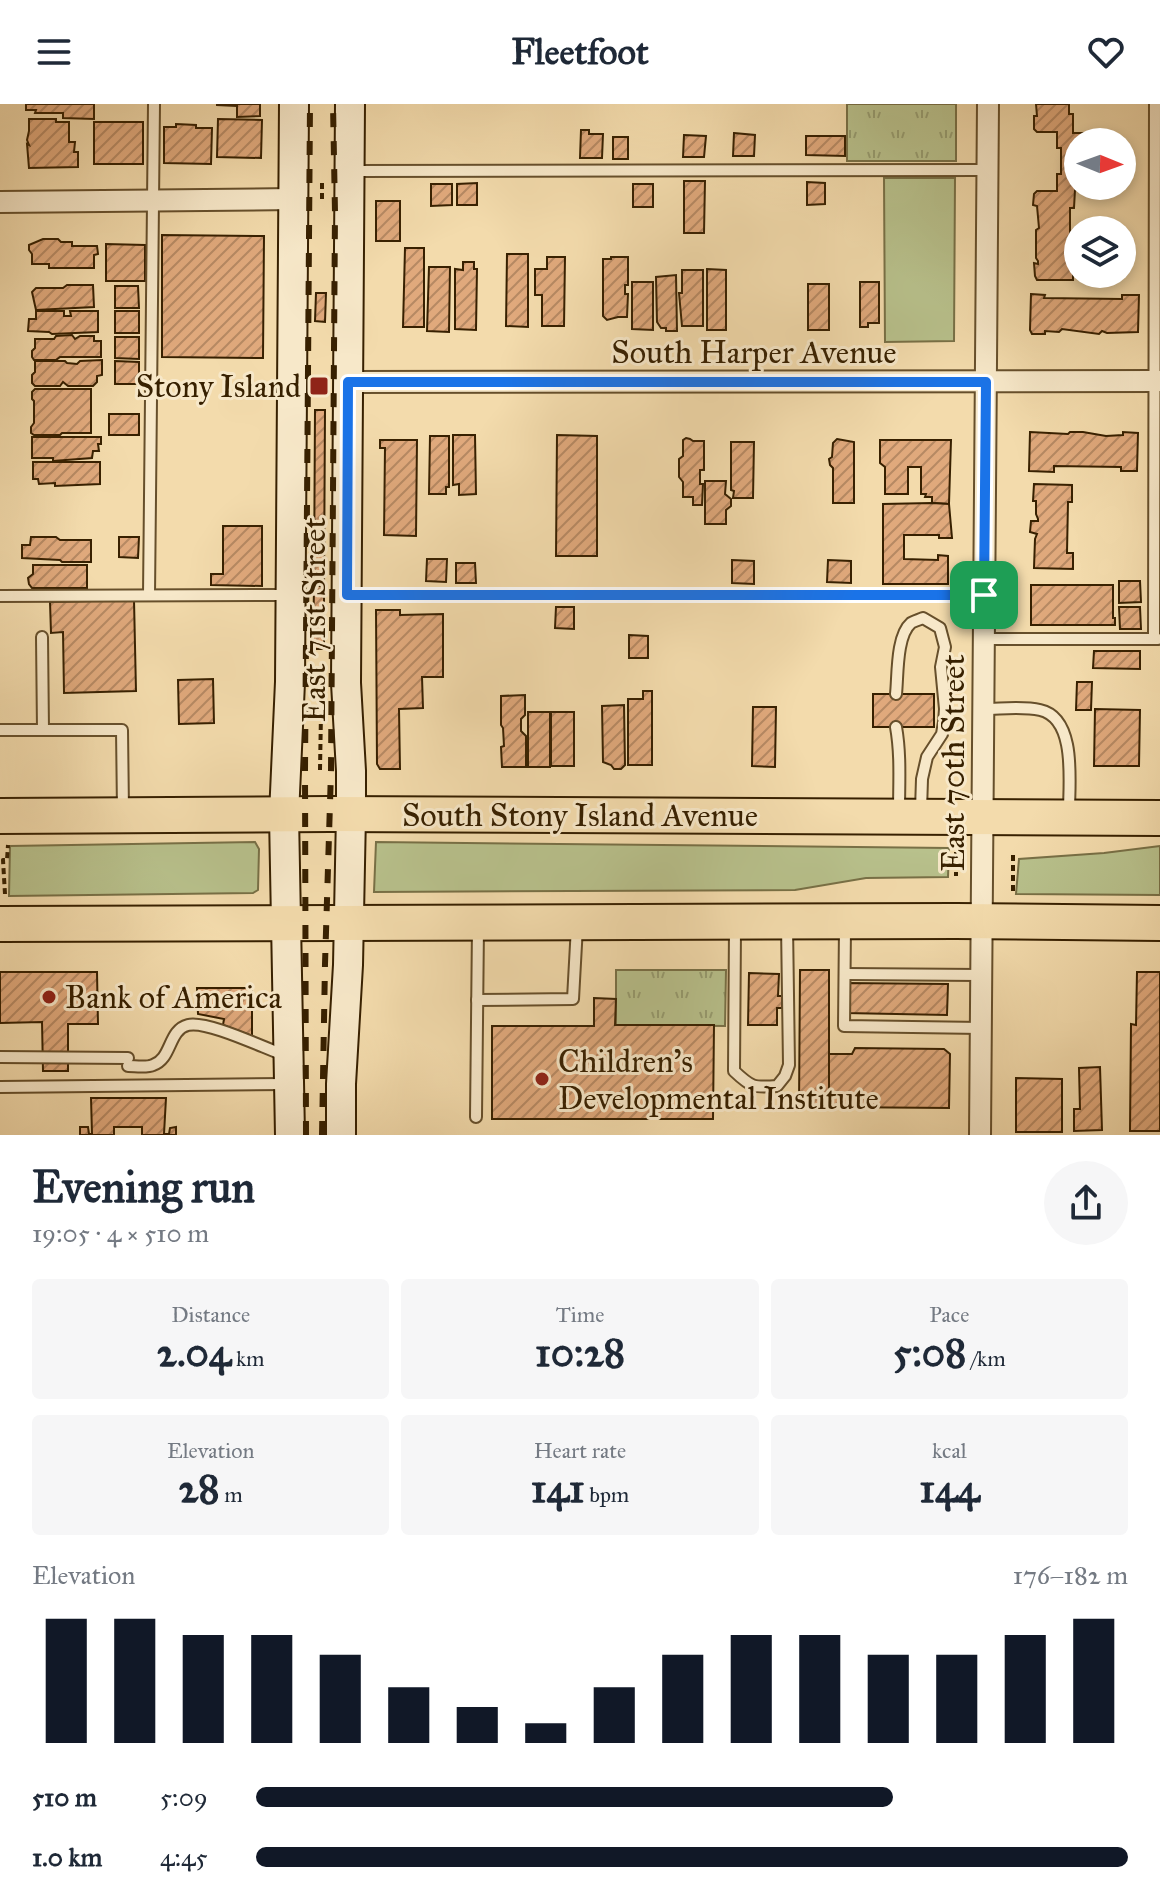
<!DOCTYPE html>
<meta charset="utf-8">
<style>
body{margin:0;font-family:"IM FELL Great Primer",serif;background:#f6f6f7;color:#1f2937;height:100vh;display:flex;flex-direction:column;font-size:30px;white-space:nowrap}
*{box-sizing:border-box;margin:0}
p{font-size:26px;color:#747a83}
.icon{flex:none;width:44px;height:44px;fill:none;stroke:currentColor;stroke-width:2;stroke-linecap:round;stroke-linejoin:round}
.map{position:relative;height:1031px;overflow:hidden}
.side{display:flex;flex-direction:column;background:#fff;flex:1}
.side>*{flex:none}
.needle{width:52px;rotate:91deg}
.controls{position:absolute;left:1064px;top:24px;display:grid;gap:16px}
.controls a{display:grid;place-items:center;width:72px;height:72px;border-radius:50%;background:#fff;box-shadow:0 4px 12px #0003;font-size:40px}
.pin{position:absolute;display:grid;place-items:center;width:68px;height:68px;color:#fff;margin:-34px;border-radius:16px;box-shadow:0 4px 12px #0006}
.round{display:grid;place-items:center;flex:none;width:84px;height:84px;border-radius:42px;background:#f6f6f7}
.headline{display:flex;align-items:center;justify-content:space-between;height:136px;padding:0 32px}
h1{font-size:44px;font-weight:800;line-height:60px}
.figures{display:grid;grid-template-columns:repeat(3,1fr);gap:12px;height:136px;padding:8px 32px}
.figures div{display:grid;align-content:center;border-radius:8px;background:#f6f6f7;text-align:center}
.figures b{font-size:40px;font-weight:800}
.figures small{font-size:22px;font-weight:400}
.figures p{font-size:22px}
.chart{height:224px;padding:16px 32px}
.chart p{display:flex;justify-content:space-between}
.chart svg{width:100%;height:144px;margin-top:8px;stroke:#111827;stroke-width:6}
ul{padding:0 32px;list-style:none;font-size:26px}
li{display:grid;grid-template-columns:128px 96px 1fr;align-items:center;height:60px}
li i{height:20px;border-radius:10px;background:#111827}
header{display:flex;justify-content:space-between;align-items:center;height:104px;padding:0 32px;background:#fff;font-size:36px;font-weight:800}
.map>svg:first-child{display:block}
.green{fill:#b8c18c;stroke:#787046;stroke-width:2}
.park{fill:url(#park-tufts);stroke:#787046;stroke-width:2}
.building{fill:url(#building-hatch);stroke:#372000;stroke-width:2}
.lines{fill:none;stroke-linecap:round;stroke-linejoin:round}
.service-casing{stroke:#664f2b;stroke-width:14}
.minor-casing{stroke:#664f2b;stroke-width:24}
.secondary-casing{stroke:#372000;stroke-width:32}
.trunk-casing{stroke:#372000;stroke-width:38}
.path{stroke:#372000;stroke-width:4;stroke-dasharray:6 4;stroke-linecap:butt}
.service{stroke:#f7e8c9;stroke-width:10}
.minor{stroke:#f7e8c9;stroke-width:20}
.secondary{stroke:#f7e8c9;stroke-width:28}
.trunk{stroke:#f3dbac;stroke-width:34}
.rail{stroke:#372000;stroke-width:6;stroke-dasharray:14 14;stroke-linecap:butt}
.route-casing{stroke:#fff;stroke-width:16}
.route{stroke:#1a73e8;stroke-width:10}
.poi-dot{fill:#8f2418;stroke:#f7e8c9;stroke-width:3}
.labels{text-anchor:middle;stroke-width:6;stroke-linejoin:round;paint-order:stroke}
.street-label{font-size:32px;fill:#372000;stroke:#f7e8c9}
.poi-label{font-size:32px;fill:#372000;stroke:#f7e8c9;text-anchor:start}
</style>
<header><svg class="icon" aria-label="menu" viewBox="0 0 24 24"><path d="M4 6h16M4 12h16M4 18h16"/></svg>Fleetfoot<svg class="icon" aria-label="heart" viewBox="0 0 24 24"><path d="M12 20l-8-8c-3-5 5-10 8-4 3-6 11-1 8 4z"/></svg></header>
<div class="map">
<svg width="1160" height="1031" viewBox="0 0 1160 1031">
<defs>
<pattern id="park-tufts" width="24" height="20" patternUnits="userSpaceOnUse" patternTransform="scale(2)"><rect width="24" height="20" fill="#b8c18c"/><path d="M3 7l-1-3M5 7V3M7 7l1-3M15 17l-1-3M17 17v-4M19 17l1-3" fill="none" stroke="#969c70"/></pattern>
<pattern id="building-hatch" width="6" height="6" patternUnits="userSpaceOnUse" patternTransform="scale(2)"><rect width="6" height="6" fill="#e0a97c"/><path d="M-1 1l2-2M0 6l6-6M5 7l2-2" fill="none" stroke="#b68963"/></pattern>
</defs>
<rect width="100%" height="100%" fill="#f3dbac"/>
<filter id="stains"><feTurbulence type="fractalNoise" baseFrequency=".0025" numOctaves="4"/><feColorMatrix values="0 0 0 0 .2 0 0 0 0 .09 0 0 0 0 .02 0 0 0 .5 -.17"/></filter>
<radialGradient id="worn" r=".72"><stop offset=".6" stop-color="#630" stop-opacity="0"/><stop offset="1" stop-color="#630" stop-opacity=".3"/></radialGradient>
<g class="green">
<path d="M884 74H955L954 237 885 238Z"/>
<path d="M255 738 259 745 258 786 253 789 9 792 10 742Z"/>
<path d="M376 738 949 744 948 773 866 774 795 786 374 788Z"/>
<path d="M1160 742V791L1016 790 1019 755 1104 749Z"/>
</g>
<g class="park">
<rect x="847" y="0" width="109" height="57"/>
<path d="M616 866H726L725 922 616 921Z"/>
</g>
<g class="building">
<path d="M26 0H94V15L63 14V9H35L36 6H26Z"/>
<path d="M217 0H260V12L237 13V2L217 1Z"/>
<path d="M1036 0H1069V10H1073V29H1096V38H1078V82H1096V85L1075 86 1074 104H1070V161H1073V176H1037L1035 172 1034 159 1038 160V157L1036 154V126L1039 124 1037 102 1033 101 1034 90 1037 87H1057V70H1061V44H1057V28H1037L1034 25V12H1037Z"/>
<path d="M29 15H56V18H69V38H75L74 48H78V63L29 64 27 40 29 41 27 36 29 27Z"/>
<path d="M218 15 262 16 261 54 217 53Z"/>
<rect x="94" y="18" width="49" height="42"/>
<path d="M176 20 196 21V24H212L211 60 164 59V23H176Z"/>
<path d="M581 26H589V30H603L602 54H580Z"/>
<path d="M734 29 755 31 754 52H733Z"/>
<path d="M684 31 706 32 704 53H683Z"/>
<path d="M806 32H845V52L806 51Z"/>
<rect x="613" y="33" width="15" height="22"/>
<path d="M684 77H705L704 129H684Z"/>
<path d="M807 78 825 79V100L807 101Z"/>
<path d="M477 79V101H457V80Z"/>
<path d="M431 80H452V101L431 102Z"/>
<rect x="633" y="80" width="20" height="23"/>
<rect x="376" y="97" width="24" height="40"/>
<path d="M162 131 264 132 263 254 162 253Z"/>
<path d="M43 135H58L61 138H72V142H97L98 150 94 151V164H49V160H32V150L29 146V141Z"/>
<path d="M106 140 145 141V177H106Z"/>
<path d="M405 144H424V223H403Z"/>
<path d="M507 150H528V223L506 222Z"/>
<path d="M547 153H565L564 222H542V191H535V165H547Z"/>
<path d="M611 153H628V181H625V190H628L627 213H618L607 216 603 212V155H611Z"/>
<path d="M463 158H474V165H477L476 226 455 225V165L463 166Z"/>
<path d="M429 163H450L449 228 427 227Z"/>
<path d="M707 165 726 166V226H707Z"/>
<path d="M682 166H703V222H682L679 189H682Z"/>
<path d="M676 171 677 227H666V224H661L657 218 656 173Z"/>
<path d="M632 178H653V226L632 225Z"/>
<path d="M860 178H879V219H868V223H860Z"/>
<rect x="808" y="180" width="21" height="46"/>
<path d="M67 181H93L94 203 36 206 32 188 36 184H63Z"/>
<path d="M115 182H138L139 204H115Z"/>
<path d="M316 189H326L325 218 315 217Z"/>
<path d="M1031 190 1045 191 1044 194 1122 195V191H1139L1138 228 1107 229 1102 227 1099 230 1062 225 1059 228 1045 227V230H1032L1030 226Z"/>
<path d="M36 207H64V212H71L70 207H98V228L52 230 49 228 28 227 29 215H36Z"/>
<rect x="115" y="207" width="24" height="22"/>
<path d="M72 231 75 235 80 232H94V237H101V253H60L56 256H34L32 253V247L35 244V235H54L56 232Z"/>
<path d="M115 233H139V255L115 254Z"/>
<path d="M102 256V271L97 272V278L93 282H68L63 278 60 282H35L32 279V271L35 268V257H65L67 259 77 260 80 257Z"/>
<path d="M115 257 139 258V280H115Z"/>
<path d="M35 285H91V329H62L60 331H34L31 329V323L34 319V297L32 295V288Z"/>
<path d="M315 306H325L324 482H314Z"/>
<rect x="109" y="310" width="30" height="21"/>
<path d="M1030 328 1068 330 1070 328H1083L1106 332 1123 331V328L1138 329 1137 367H1121V363L1054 362V368L1029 367Z"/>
<path d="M453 331H475L476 390 459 391V380L453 381Z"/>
<path d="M557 331 597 332V452H556Z"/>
<path d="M430 332H449V383H446V390H429Z"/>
<path d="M32 333H101V340H98L99 347H93L92 354 53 357V354H32Z"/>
<path d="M686 334 690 335 693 337H704V366H700V380H703L702 401H693V393H683V378L679 373V355L683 352V336Z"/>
<path d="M837 335 854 338V399H833V364L830 361 829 355 832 353 833 339Z"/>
<path d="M380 336H417L416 432 384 431 385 344H380Z"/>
<path d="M880 336H951L949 400 932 399V393H925L926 390H921V363H908V390H885V363L880 359Z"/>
<path d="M731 338H754L753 394H733L734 387 731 386Z"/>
<path d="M33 358H100V380L55 382V379L39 380 38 375H33Z"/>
<path d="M705 377H726L725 390 731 395V402L726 406V420H705Z"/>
<path d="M1034 380 1072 381V398H1068L1067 449H1073V465L1034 464 1035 435 1037 430 1030 428 1031 417H1038V415L1036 410V397H1033Z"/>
<path d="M932 399 949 400 952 434H939V431H904V455L938 456V451L948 452V480H883V400Z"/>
<path d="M223 422H262V482L211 481V470H223Z"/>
<path d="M31 433H56L60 436H91V458H62L60 456 22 454V441H30Z"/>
<path d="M119 433H139L138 454 119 453Z"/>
<path d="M427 455H447L446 478 426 477Z"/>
<path d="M732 456 754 457V480L732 479Z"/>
<path d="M828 456 851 457V479L827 478Z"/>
<path d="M456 459H475L476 479H456Z"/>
<path d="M33 461H87V484H32L29 480 28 474 33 470Z"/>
<path d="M1119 477H1140L1141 498 1119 499Z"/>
<path d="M1031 481H1113V514H1115V521H1031Z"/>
<path d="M314 482H324V545H313Z"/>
<path d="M134 496 136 587 64 589 63 528 51 529 50 498Z"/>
<path d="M556 503H574V525L555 524Z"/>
<path d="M1119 503H1140L1141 525H1120Z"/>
<path d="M376 506H400V511L443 510V573H422L423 604 399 605 400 665H380L377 660Z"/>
<path d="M629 531 648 532V554H629Z"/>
<path d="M1094 547H1140V565L1093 564Z"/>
<path d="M213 575 214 619 179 620 178 576Z"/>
<path d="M1077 578H1092L1091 606H1076Z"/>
<path d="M643 587H652V661H628V595H643Z"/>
<rect x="873" y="590" width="61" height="33"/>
<path d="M525 591V611L521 615V627L526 632V663H502L501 643 504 642 503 624 501 621V592Z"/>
<path d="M624 601 625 661 621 665H614L611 661 603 658 602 602Z"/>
<path d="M753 603H776L775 663 752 662Z"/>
<path d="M1095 605 1140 606 1139 662H1094Z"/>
<rect x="528" y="608" width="22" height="55"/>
<rect x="551" y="608" width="23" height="54"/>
<path d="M800 866H829V1003H799Z"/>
<path d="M0 868H97L98 920H68V967H43L42 918 0 919Z"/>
<path d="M1137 868H1160V1027H1130L1131 920 1136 921Z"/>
<path d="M749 869 779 870 778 892H782V904H777V921H748Z"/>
<path d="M845 879 948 880 947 911 845 909Z"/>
<path d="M197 884H252V932L223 921 224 915 198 910Z"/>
<path d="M594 894 616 895 615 921H714L713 1015H492V922H594Z"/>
<path d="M855 944 944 945 950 950 949 1004 829 1003V950H852Z"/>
<path d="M1100 963 1102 1026 1074 1027V1005H1080L1079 964Z"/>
<path d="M1016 974 1062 975V1028H1016Z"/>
<path d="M91 994H166L164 1030H169L170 1024 176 1023V1031H142V1023H114V1031H80V1023H88L89 1030H92Z"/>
</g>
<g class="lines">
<g class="service-casing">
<g id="service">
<path d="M353 67 987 66"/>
<path d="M149 491 154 0"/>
<path d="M350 491H984"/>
<path d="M0 492 288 491"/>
<path d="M42 533 43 626"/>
<path d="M984 535H1158"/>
<path d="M1154 535 1155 0"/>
<path d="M896 590C898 572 896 532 911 519 912 518 921 515 923 514L940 524 945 543 941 563 945 605 944 618 942 630 927 653 922 675 921 706"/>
<path d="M983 605C1001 605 1023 602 1040 606 1077 614 1069 679 1069 707"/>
<path d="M896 623C901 651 899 679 899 708"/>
<path d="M0 626H122L123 706"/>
<path d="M735 824 734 967C751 983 753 984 777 982L785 972 789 961 787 821"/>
<path d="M845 824 844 922 981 924"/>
<path d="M845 870 980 871"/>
<path d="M477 896 573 895 577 822"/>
<path d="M0 953 128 954"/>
<path d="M128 962C135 962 147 964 153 961 172 955 168 926 188 921 207 916 266 945 287 952"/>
<path d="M0 983 286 980"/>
<path d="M476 1013 478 823"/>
</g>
</g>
<g class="minor-casing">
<g id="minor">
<path d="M0 98 293 95"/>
<path d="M348 278 1160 277"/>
<path d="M980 1031 988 0"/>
</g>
</g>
<g class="secondary-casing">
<g id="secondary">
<path d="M290 1031 284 711 290 578 294 0"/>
<path d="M341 1031V980L348 861 351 710V667L346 579 350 0"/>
</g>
</g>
<g class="trunk-casing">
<g id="trunk">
<path d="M0 712 330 710 1160 714"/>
<path d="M0 820 956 817 1160 819"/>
</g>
</g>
<g class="path">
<path d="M322 95V78"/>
<path d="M320 666 321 609"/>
<path d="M956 738V772"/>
<path d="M1013 787V750"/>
<path d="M5 790 3 756H7L8 741"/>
</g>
<use href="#service" class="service"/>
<use href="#minor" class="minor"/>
<use href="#secondary" class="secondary"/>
<use href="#trunk" class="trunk"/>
<g class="rail">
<path d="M306 1031 305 666 310 0"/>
<path d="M322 1031 325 860 331 667 335 108 333 0"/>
</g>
</g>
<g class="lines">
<g class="route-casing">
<path id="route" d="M348 278H986L984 491H347Z"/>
</g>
<use href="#route" class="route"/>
</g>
<g class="poi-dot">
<rect x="309" y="272" width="20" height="20" rx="4"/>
<circle cx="49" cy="893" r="8"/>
<circle cx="542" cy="975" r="8"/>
</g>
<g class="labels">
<g class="street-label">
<text x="754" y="259">South Harper Avenue</text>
<text transform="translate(314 516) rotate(-90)" y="11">East 71st Street</text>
<text transform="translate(953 659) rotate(-90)" y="11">East 70th Street</text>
<text x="580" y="722">South Stony Island Avenue</text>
</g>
<g class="poi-label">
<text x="301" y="293" text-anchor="end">Stony Island</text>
<text x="65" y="904">Bank of America</text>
<text x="558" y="968">Children's<tspan x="558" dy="37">Developmental Institute</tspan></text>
</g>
</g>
<rect width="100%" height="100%" filter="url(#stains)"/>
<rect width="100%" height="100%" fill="url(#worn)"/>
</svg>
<div class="controls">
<a><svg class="needle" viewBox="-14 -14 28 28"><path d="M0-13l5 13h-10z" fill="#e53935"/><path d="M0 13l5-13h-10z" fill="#747a83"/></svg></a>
<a><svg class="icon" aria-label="layers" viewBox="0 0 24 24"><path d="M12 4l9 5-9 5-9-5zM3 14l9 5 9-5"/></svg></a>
</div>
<div class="pin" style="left:984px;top:491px;background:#1e9e55"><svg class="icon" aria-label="arrive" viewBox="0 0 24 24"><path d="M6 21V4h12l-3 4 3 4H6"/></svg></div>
</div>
<section class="side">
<div class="headline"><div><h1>Evening run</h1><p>19:05 · 4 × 510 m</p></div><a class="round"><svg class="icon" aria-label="share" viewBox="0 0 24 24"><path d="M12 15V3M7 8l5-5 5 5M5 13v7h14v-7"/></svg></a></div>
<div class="figures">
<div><p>Distance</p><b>2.04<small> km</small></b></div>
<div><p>Time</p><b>10:28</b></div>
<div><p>Pace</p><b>5:08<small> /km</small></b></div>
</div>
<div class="figures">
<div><p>Elevation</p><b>28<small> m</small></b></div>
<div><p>Heart rate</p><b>141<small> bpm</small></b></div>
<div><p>kcal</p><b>144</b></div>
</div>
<div class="chart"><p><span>Elevation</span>176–182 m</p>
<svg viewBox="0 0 160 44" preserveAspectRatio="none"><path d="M5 44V6M15 44V6M25 44V11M35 44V11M45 44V17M55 44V27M65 44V33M75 44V38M85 44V27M95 44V17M105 44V11M115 44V11M125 44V17M135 44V17M145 44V11M155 44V6"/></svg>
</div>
<ul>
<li><b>510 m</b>5:09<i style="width:73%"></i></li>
<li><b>1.0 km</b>4:45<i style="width:100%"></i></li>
</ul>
</section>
